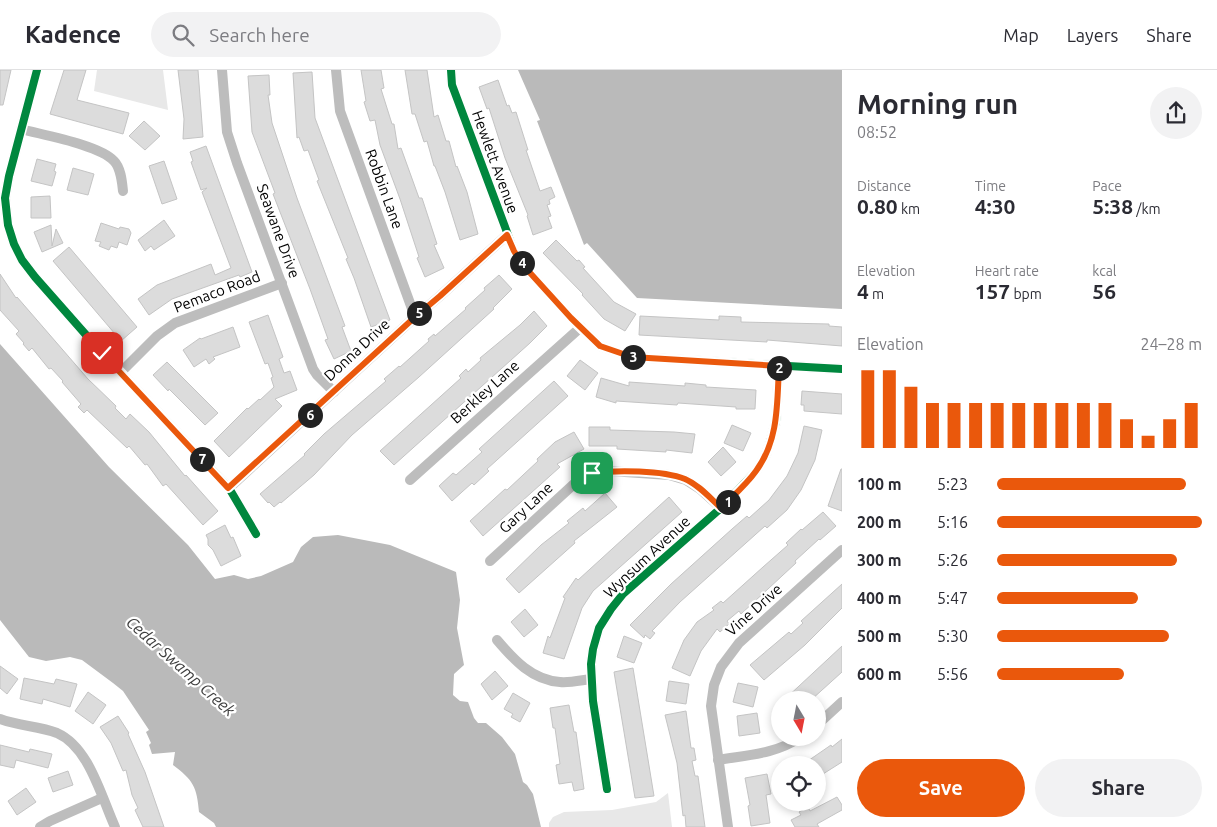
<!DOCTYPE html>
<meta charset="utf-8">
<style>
body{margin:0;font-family:Ubuntu,sans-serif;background:#f2f2f3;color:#2b2b33;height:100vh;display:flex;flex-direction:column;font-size:19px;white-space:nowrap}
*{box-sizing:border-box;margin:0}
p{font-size:16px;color:#7c7c81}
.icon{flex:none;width:28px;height:28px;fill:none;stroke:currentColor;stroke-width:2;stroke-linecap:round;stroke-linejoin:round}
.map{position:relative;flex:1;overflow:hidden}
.side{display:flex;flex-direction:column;background:#fff;width:375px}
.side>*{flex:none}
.needle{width:32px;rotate:170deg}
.fabs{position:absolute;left:771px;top:621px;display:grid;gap:10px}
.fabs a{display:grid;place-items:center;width:55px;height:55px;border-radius:50%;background:#fff;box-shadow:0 2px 8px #0003;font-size:25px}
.pin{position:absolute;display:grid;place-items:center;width:42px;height:42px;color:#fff;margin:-21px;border-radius:10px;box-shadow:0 2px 8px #0006}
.km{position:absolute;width:25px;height:25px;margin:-12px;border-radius:50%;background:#222;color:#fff;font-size:14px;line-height:25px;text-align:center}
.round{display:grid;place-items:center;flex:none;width:52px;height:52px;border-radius:26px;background:#f2f2f3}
.head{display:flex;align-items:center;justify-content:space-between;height:85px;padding:0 15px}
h1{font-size:28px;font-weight:700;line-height:38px}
.stats{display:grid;grid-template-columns:repeat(3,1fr);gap:8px;height:85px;padding:5px 15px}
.stats div{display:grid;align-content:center}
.stats b{font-size:21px;font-weight:700}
.stats small{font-size:14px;font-weight:400}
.stats p{font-size:14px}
.chart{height:140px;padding:10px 15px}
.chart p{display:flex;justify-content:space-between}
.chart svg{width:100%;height:90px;margin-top:5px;stroke:#ea580c;stroke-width:6}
.button{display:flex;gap:10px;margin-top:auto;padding:10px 15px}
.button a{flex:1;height:58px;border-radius:30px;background:#ea580c;color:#fff;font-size:20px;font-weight:700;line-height:58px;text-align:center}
.button a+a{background:#f2f2f3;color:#2b2b33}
ul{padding:0 15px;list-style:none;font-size:16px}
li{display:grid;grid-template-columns:80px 60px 1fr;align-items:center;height:38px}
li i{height:12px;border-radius:6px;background:#ea580c}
header{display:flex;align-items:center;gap:30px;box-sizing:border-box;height:70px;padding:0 25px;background:#fff;border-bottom:1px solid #e1e1e2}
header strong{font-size:24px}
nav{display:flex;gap:28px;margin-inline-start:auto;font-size:18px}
.search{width:350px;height:45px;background:#f2f2f3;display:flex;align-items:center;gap:12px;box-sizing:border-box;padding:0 18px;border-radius:28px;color:#7c7c81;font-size:19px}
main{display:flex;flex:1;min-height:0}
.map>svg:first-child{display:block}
.green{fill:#e8e8e8}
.water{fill:#bababa}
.building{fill:#dcdcdc;stroke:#c4c4c4}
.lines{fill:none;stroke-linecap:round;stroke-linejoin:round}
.street{stroke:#bdbdbd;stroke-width:10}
.cycleway-casing{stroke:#fff;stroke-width:11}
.cycleway{stroke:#00873e;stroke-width:8}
.route-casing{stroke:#fff;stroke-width:10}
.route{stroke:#ea580c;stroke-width:6}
.labels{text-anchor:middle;stroke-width:4.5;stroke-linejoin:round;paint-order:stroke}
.street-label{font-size:15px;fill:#000;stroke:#fff}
.water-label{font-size:16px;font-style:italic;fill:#3e3e3e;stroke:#fff}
</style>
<header>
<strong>Kadence</strong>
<div class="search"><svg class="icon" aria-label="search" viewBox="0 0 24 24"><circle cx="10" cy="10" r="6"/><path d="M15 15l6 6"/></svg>Search here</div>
<nav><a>Map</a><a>Layers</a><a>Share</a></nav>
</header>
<main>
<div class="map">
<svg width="842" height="757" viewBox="0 0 842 757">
<rect width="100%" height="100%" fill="#fff"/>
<g class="green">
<path d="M97 0H163L168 40 94 21Z"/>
<path d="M668 723 672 757H549V753L553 747 564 742 612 740 656 732Z"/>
</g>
<g class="water">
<path d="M518 0H842V239L637 228 587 173 584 175 537 51 540 50Z"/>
<path d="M0 274 109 397 188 475 215 509 234 505 248 509 261 506 293 492 301 477 313 467 338 465 390 475 456 502 460 530 457 558 464 595 454 604 453 625 460 631 468 632 474 648 478 653H486L502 667 515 684 523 712 527 715 533 724 541 757H216L214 753 199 742C197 717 193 710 173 695L175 682 152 684 149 675 151 673 146 662 149 660 123 621 113 613 82 590 70 587 46 591 29 587 0 550Z"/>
</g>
<g class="building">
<path d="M0 0H11L3 35H0Z"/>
<path d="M64 0H86L77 30 129 43 123 64 50 44Z"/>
<path d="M178 0H198L203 67 183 69 184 49Z"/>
<path d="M361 0H381L384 18 381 19 392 54H394L398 79 401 78 419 128H422L437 174 434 175 444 198 425 207 417 188 419 187 400 129 380 75 375 50 370 51 364 32 366 31Z"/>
<path d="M405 0H427L434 47 438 45 446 71H449L456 97 457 96 467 122 478 164 460 170 445 122 435 96H434L427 71 424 72 415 44H412Z"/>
<path d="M312 2 315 48 390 250 371 257 354 208 346 189 348 188 317 111 319 110 308 80 304 81 299 67 297 68 293 3Z"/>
<path d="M269 5 270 25H268L272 53 297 128 345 256 342 257 351 281 334 289 325 270 328 269 310 219 273 124 275 123 252 62 248 6Z"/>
<path d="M498 10 507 36 509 35 512 43 516 42 528 80H526L540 121 551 117 555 127 549 130 550 134 547 135 551 146 548 147 552 158 533 165 527 146 528 145 505 88 489 38 487 39 479 17Z"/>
<path d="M144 51 160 66 145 80 129 66Z"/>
<path d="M206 76 252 202 240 207 239 205 172 229 149 245 138 229 157 215 211 194 215 205 231 198 202 122 207 118 201 120 191 92 193 91 190 82Z"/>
<path d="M37 89 56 94 54 101 56 102 52 116 31 111Z"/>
<path d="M164 91 177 129 162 134 149 96Z"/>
<path d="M73 98 94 104 88 125 67 120Z"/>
<path d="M50 126 51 148H31V127Z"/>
<path d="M164 150 175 166 154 180 151 176 145 181 138 170Z"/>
<path d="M101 153 119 159 120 157 129 159 131 163 127 175 119 172 117 178 111 176 109 180 99 176 101 172 95 171Z"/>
<path d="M51 155 52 176 56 159 63 173 42 182 34 162Z"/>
<path d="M556 170 577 191 579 190 585 197 583 198 614 232 636 244 625 261 604 249 582 225 583 224 543 183Z"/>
<path d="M69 177 137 257 121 271 53 191Z"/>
<path d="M0 204 16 228 17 227 88 309 116 336 115 338 126 349 130 344 149 362 185 406 186 405 218 441 203 455 166 414 163 416 147 394 145 395 129 376 127 378 87 340 84 343 78 337 81 334 62 312 63 311 51 298 49 299 32 278 29 281 23 274 24 273 16 264 19 261 0 240Z"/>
<path d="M499 205 512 219 493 238 494 239 419 307 352 365 314 405 281 433 280 432 274 437 269 432 268 433 260 424 305 385 304 384 324 364 386 311 384 309 399 296 400 297 429 271 428 269 434 264 435 266 466 239 465 238 485 220 484 218Z"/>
<path d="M534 241 547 256 530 273 394 395 380 381 461 308 459 306 466 299 468 302 481 290 480 288 520 255Z"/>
<path d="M268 245 283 287 279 289 284 303 290 301 297 320 275 329 282 336 229 387 214 371 247 338 248 339 259 329 260 330 274 317 271 308 273 307 268 293 265 294 249 252Z"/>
<path d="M640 246 719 250V246L741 247V252L829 254V256L842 257V276L767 270V272L639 265Z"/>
<path d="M233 257 240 277 213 287 215 289 209 294 206 289 194 297 183 280 200 268 201 269Z"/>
<path d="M580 290 598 303 585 320 567 306Z"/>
<path d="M167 292 218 343 205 355 169 319 168 321 153 305Z"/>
<path d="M601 308 629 316V312L685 316V313L706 315V317L756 320 755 339H736V337L678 333 677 335 616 331V333L596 327Z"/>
<path d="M554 311 568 326 487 399 489 401 474 415 472 413 452 431 439 416 453 403 456 405 482 382 479 379Z"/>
<path d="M802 321 842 324V344L804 341V335H801Z"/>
<path d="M732 355 751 363 743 381 724 373Z"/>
<path d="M804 356 822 360 815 390 801 420 787 440 767 458 765 456 680 532 652 561 655 563 650 569 645 565 644 568 630 555 671 514 732 459 747 446 749 448 769 430 787 406 798 383Z"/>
<path d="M589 357H610V360L674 362 695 364 692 383 666 380V382L617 379V376H589Z"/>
<path d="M574 362 584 379 557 394 560 397 483 466 470 451 505 419 507 420 538 391 537 389 555 372Z"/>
<path d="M723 377 736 392 721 406 708 392Z"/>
<path d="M841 399H842V441L828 436Z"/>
<path d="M605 423 617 437 574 471 575 473 519 523 506 509 541 475 569 453 567 451 583 438 585 441Z"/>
<path d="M669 427 682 442 593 521 582 538 564 589 543 583 548 566 550 568 565 528 563 527 576 508 578 510Z"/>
<path d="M823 442 836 456 820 470 819 469 795 491 796 493 741 544 739 541 727 551 729 554 720 562 717 559 701 581 690 606 672 598 684 570 697 552 714 540 712 538 721 531 723 533 763 497 788 475 786 473 801 459 802 460Z"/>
<path d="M225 455 231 468 233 467 241 486 221 496 213 480 208 475V469L206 465Z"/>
<path d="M842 514V538L805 575 764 610 750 595 789 562 791 564 803 553 801 551Z"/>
<path d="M525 539 538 555 524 567 511 552Z"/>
<path d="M624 566 642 573 634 593 617 587Z"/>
<path d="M842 576V602L811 630H784Z"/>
<path d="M0 596 18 609 7 624 0 618Z"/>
<path d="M633 598 654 726 635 728 614 602Z"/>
<path d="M495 601 508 616 492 630 481 614Z"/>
<path d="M24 608 54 614 56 609 77 614 70 637 43 629 42 634 20 629Z"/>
<path d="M669 611 689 614 686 634 666 631Z"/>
<path d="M738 613 758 617 753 637 733 632Z"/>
<path d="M88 622 106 635 93 654 75 641Z"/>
<path d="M513 623 530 633 520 652 511 647 513 644 504 639Z"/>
<path d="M569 635 574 662H576L584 719 574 721 572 712 559 714 556 695 560 694 555 658H553L550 638Z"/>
<path d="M686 641 691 678H694L696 690 692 691 695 706H698L705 757H686L685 745 683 746 677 693 665 645Z"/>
<path d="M757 643 760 663 739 666 737 646Z"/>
<path d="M118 646 129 663 128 664 145 702 164 757H143L135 740 138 738 132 725 126 700 123 701 111 673 100 657Z"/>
<path d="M842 669V692L823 704 818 695H802L831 675 832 677Z"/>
<path d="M0 675 29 682 30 679 52 684 48 698 16 690 14 698 0 695Z"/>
<path d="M68 701 73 715 53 722 48 708Z"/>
<path d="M767 704 771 724 766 725 770 753 751 756 748 736 750 735 745 708Z"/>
<path d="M26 718 36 732 17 745 8 731Z"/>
<path d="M837 727 842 735V740L817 754 819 757H795L791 750 801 745 799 742 808 737 810 741Z"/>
</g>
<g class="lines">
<g class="street">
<path d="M37 0 9 106 5 128 8 155 14 174 22 190 35 207 102 283 229 418 256 464"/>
<path d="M222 0 227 62 237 93 313 299 317 305 334 322"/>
<path d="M336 0 340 41 415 247"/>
<path d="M451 0 452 15 514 181 522 194 571 248 600 276 632 287 842 299"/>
<path d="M21 59C43 65 100 75 114 91 121 98 122 112 123 121"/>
<path d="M121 302 157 266 175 253 282 213"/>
<path d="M410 410 581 257"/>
<path d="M229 418 415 247 440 226 507 165"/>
<path d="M490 491 574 414 592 403 610 401 669 405 686 410 700 419 721 438"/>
<path d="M497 570C514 590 532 610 560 612 570 613 582 610 591 609"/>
<path d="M0 649C18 656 39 656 57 663 89 677 101 726 115 757"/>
<path d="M818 654 842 632"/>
<path d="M718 690C746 685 776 684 799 668"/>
<path d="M607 719 593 631 591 594 593 579 599 558 611 539 623 524 721 438 756 401 766 385 776 352 779 296"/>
<path d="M40 757 50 751 102 728"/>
<path d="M728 757 711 636 714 615 721 597 739 573 842 480"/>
</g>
<g class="cycleway-casing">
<g id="cycleway">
<path d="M37 0 9 106 5 128 8 155 14 174 22 190 35 207 102 283 229 418 256 464"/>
<path d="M451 0 452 15 514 181 522 194 571 248 600 276 632 287 842 299"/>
<path d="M607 719 593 631 591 594 593 579 599 558 611 539 623 524 721 438 756 401 766 385 776 352 779 296"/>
</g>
</g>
<use href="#cycleway" class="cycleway"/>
</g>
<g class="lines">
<g class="route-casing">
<path id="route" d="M102 283 228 418 415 247 440 226 507 165 514 181 522 194 571 248 600 276 632 287 779 296C777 333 779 370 756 401 746 415 733 426 721 438 710 428 699 415 685 409 662 400 617 400 592 403"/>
</g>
<use href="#route" class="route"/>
</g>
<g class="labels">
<g class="street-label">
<text transform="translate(495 92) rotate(70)" y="5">Hewlett Avenue</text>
<text transform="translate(384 119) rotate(70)" y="5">Robbin Lane</text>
<text transform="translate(278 161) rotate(70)" y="5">Seawane Drive</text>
<text transform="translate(217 222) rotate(-21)" y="5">Pemaco Road</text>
<text transform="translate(357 280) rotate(-43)" y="5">Donna Drive</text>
<text transform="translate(485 322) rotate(-42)" y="5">Berkley Lane</text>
<text transform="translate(526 438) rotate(-43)" y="5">Gary Lane</text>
<text transform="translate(647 487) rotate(-43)" y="5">Wynsum Avenue</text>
<text transform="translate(754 540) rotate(-42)" y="5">Vine Drive</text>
</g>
<g class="water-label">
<text transform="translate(181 596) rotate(42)" y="6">Cedar Swamp Creek</text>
</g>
</g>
</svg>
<div class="fabs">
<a><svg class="needle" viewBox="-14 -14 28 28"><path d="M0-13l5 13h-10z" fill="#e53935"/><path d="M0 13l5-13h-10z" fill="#7c7c81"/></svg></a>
<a><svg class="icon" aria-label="locate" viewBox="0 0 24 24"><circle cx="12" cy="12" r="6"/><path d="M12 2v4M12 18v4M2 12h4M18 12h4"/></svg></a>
</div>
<div class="pin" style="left:592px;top:403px;background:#1e9e55"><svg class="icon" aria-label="arrive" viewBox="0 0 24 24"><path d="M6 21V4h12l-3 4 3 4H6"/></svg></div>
<div class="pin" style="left:102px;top:283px;background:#d93025"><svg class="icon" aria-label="check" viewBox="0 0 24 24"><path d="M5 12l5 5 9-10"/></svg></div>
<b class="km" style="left:728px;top:432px">1</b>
<b class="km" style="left:779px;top:298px">2</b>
<b class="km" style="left:633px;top:287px">3</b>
<b class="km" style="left:522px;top:193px">4</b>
<b class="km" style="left:419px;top:243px">5</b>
<b class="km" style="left:310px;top:345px">6</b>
<b class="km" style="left:202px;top:389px">7</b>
</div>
<section class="side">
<div class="head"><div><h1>Morning run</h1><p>08:52</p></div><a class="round"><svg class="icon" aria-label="share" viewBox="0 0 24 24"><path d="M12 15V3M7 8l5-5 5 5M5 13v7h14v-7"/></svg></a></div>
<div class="stats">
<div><p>Distance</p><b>0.80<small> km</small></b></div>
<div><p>Time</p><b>4:30</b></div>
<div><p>Pace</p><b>5:38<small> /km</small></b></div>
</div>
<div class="stats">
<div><p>Elevation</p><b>4<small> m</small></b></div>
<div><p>Heart rate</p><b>157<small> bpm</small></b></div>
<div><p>kcal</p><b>56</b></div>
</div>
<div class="chart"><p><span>Elevation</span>24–28 m</p>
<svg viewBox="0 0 160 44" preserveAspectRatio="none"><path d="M5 44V6M15 44V6M25 44V14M35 44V22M45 44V22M55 44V22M65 44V22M75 44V22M85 44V22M95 44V22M105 44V22M115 44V22M125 44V30M135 44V38M145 44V30M155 44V22"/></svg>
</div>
<ul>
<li><b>100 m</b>5:23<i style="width:92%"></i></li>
<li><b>200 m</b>5:16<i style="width:100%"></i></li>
<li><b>300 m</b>5:26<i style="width:88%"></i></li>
<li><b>400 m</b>5:47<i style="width:69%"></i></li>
<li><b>500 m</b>5:30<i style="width:84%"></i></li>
<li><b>600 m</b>5:56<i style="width:62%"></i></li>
</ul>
<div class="button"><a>Save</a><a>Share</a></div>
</section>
</main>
